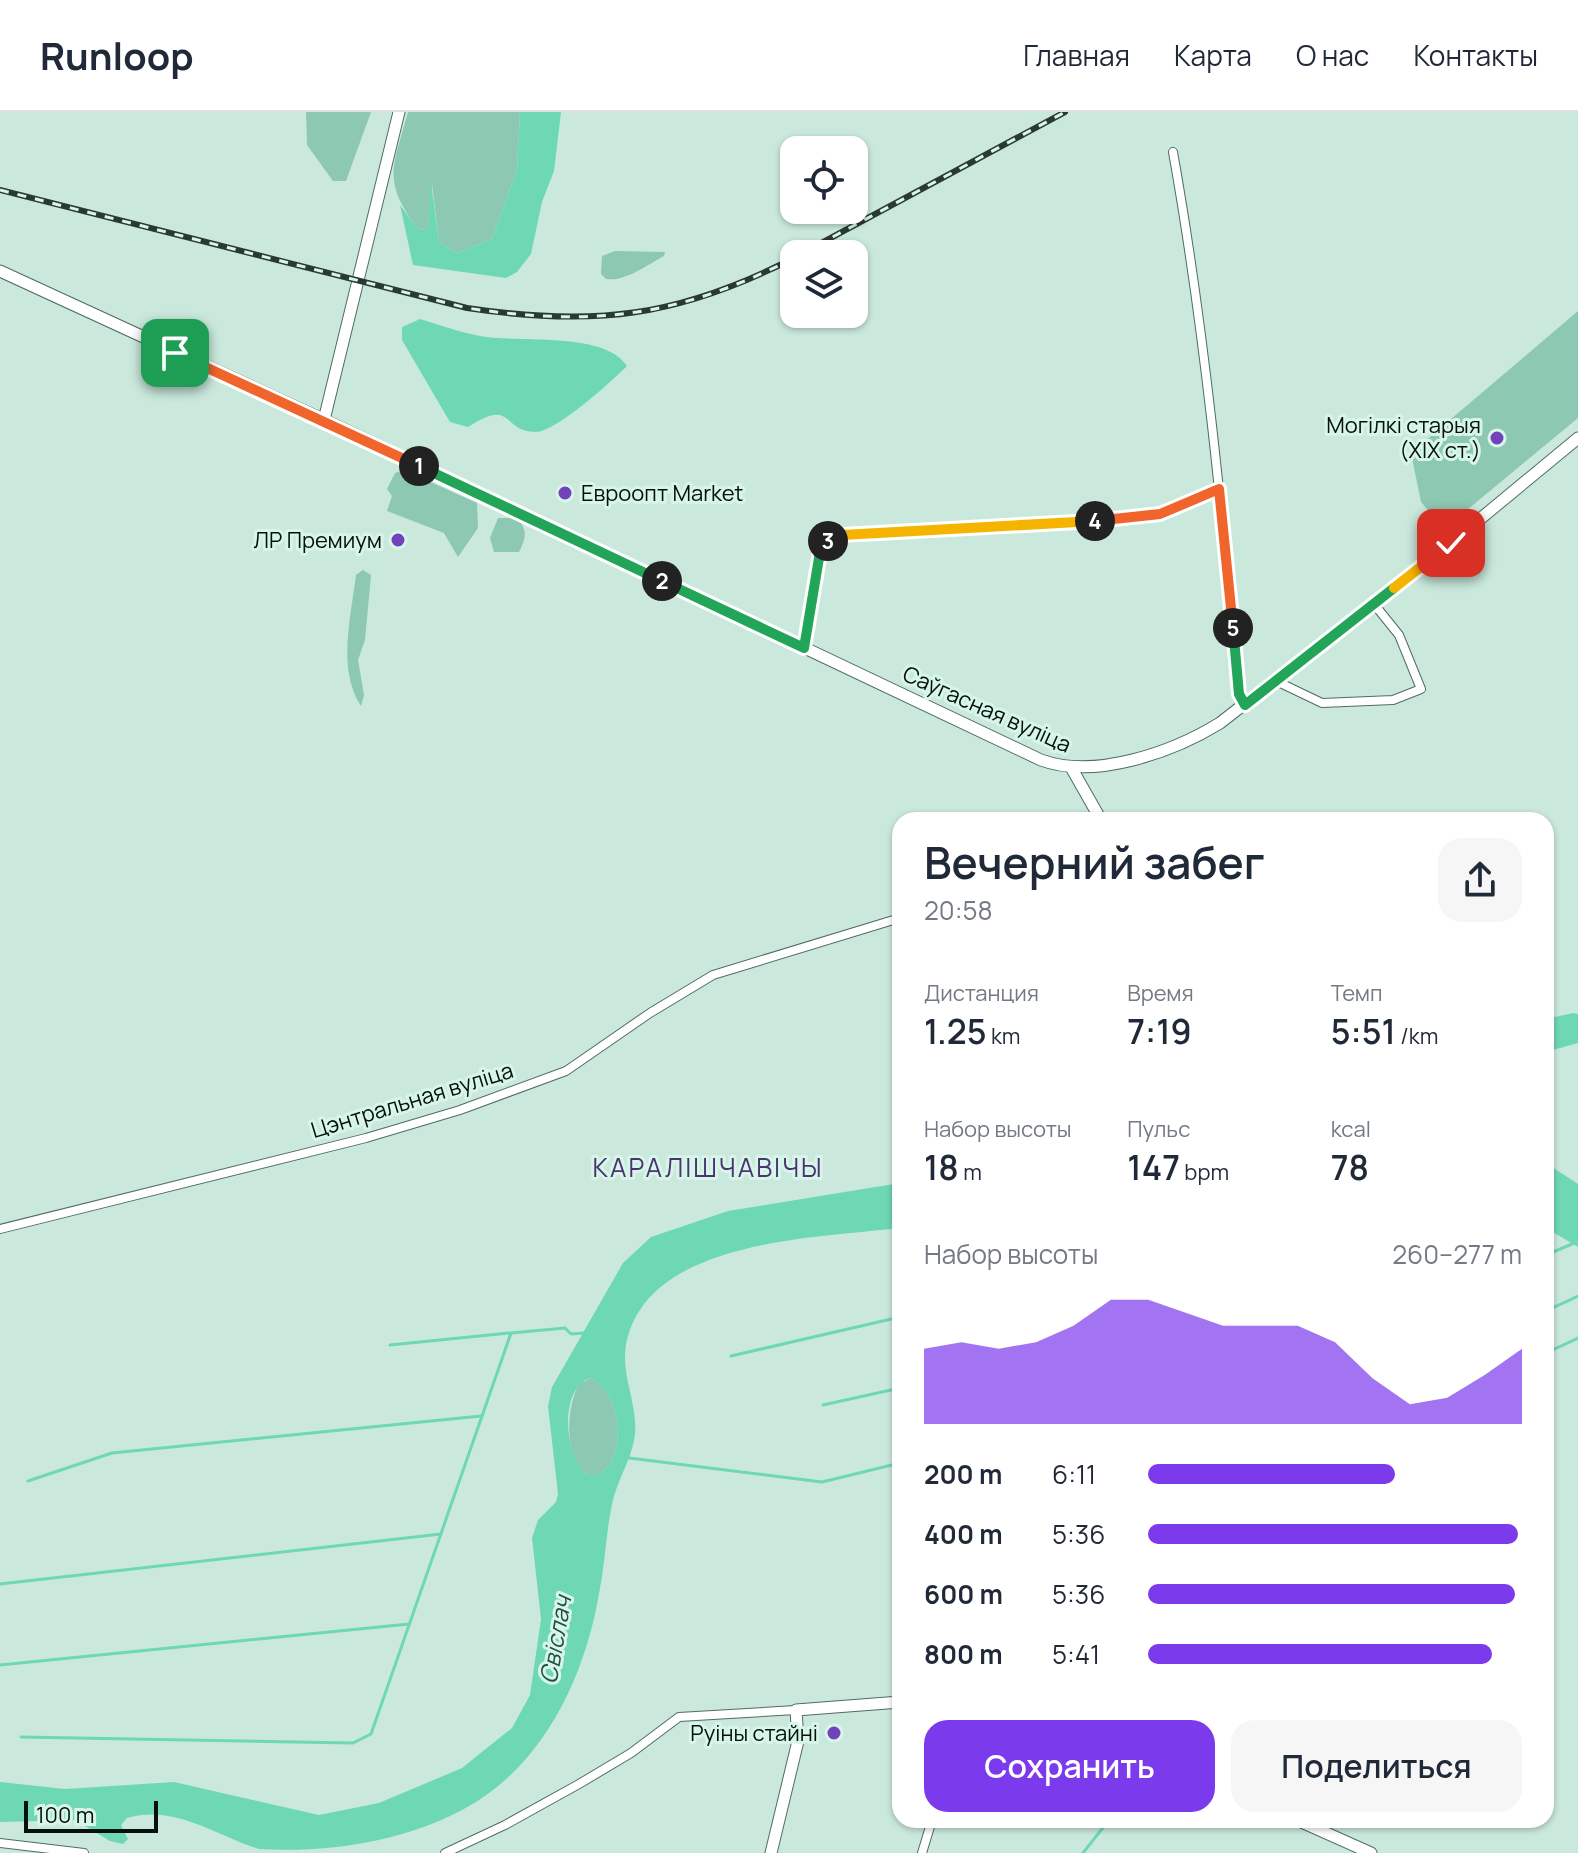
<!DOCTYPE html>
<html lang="ru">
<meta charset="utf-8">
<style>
body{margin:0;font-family:Manrope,sans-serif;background:#f6f6f7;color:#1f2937;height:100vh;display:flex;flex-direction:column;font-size:30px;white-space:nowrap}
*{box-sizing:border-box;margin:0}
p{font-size:26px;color:#747a83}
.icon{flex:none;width:44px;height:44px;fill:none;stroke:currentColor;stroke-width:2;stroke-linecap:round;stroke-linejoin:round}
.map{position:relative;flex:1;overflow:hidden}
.details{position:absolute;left:892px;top:700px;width:662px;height:1016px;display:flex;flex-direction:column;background:#fff;border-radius:24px;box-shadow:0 2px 6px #0004}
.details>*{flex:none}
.tools{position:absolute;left:780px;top:24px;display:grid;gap:16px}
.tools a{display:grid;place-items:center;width:88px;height:88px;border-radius:16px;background:#fff;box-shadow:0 2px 6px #0004;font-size:40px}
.scale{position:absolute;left:24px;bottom:20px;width:134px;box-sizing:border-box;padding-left:8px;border:4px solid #06100c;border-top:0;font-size:22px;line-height:28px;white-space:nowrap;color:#06100c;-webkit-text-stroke:6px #d7f6e9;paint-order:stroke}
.pin{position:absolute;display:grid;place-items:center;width:68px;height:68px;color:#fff;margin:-34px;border-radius:16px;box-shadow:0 4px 12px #0006}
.km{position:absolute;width:40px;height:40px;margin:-20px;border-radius:50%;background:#222;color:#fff;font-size:22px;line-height:40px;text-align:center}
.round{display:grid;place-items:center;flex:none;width:84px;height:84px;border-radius:24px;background:#f6f6f7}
.headline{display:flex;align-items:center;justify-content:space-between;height:136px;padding:0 32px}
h1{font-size:44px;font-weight:600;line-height:60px}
.stats{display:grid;grid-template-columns:repeat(3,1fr);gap:12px;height:136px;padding:8px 32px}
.stats div{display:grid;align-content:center}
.stats b{font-size:34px;font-weight:600}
.stats small{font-size:22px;font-weight:400}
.stats p{font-size:22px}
.chart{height:224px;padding:16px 32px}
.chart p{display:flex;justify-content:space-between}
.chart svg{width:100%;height:144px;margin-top:8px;fill:#7c3aed;opacity:.7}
.button{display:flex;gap:16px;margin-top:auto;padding:16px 32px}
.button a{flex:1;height:92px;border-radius:24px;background:#7c3aed;color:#fff;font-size:32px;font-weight:600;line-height:92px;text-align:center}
.button a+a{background:#f6f6f7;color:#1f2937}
ul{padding:0 32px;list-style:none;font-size:26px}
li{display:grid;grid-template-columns:128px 96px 1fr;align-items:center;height:60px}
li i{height:20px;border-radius:10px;background:#7c3aed}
header{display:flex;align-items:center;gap:48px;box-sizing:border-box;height:112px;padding:0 40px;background:#fff;border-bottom:2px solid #e0e1e3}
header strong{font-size:38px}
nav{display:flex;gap:44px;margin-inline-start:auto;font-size:28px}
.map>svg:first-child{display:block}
.green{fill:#8dc8b2}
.water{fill:#6ed8b4;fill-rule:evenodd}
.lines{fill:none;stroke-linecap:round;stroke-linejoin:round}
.stream{stroke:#6ed8b4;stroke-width:3}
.street-casing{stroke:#506c61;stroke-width:10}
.secondary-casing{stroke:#506c61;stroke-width:13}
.street{stroke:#fff;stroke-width:8}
.secondary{stroke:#fff;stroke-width:11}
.rail-casing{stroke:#2b3933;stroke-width:6}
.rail{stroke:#d7f6e9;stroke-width:3;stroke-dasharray:9;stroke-linecap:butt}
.split-1-casing{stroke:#fff;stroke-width:16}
.split-2-casing{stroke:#fff;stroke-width:16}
.split-3-casing{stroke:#fff;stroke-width:16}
.split-4-casing{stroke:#fff;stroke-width:16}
.split-5-casing{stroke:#fff;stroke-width:16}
.split-6-casing{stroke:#fff;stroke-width:16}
.split-7-casing{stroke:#fff;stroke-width:16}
.split-1{stroke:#f0652b;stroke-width:10}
.split-2{stroke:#22a559;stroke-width:10}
.split-3{stroke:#22a559;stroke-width:10}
.split-4{stroke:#f5b400;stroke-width:10}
.split-5{stroke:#f0652b;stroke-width:10}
.split-6{stroke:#22a559;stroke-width:10}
.split-7{stroke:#f5b400;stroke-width:10}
.poi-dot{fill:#7242ba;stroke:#d7f6e9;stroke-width:3}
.labels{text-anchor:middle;stroke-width:6;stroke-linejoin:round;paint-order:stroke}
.poi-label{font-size:22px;fill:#06100c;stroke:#d7f6e9;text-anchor:end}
.street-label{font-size:22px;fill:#06100c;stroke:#d7f6e9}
.water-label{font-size:24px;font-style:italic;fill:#235041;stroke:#d7f6e9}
.quarter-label{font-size:26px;letter-spacing:2px;fill:#493470;stroke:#d7f6e9}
</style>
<header>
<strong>Runloop</strong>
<nav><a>Главная</a><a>Карта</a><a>О нас</a><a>Контакты</a></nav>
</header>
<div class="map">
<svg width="1578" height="1741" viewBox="0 0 1578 1741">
<rect width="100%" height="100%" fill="#cae9dc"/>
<g class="green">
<path d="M306 0H371L346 69H333L307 33Z"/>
<path d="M408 0H520L517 58 492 127 457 141 439 130 432 72 428 117 419 118C381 69 393 56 408 0Z"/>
<path d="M615 139 665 140 664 144C647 153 625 170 606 167L601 162 602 144Z"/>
<path d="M1578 199V306L1444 417 1421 390 1411 341Z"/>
<path d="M404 358 477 391 478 416 458 445 444 421 387 399 392 384 387 377 395 361Z"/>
<path d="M498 406H517C528 418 526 426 519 440H494L490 426Z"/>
<path d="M363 458 371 463 365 528 358 548 364 583 361 594C337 557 351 505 356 463Z"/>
<path d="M591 1266C621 1280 629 1348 597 1363H588C563 1347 566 1295 579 1272Z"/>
</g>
<g class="water">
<path d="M520 0H561L554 59 542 90 531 142 517 160 506 166 413 153 400 93 419 118 428 117 431 70 439 130 457 141 492 127 517 58Z"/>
<path d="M420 207C440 213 459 220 480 224 517 231 605 219 627 254 612 269 555 321 535 320 501 319 514 285 468 315L450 310 402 228V215Z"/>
<path d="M1573 901 1578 902V931L1546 940V907Z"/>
<path d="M1546 1051 1578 1072V1135L1546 1116Z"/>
<path d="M900 1071V1116C817 1126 651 1127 627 1228 619 1261 638 1290 635 1323 632 1347 617 1368 612 1392 606 1421 605 1452 599 1482 584 1568 542 1656 462 1698 402 1730 328 1741 259 1737 216 1724 175 1692 127 1706L121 1713 128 1727 123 1732 110 1729 75 1708 0 1710V1670L65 1677 174 1670 319 1703 379 1691 462 1656 512 1616 530 1583 541 1507 532 1426 538 1408 556 1390 558 1382 548 1294 552 1275 623 1151 651 1125 728 1099ZM591 1266C621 1280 629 1348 597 1363H588C564 1348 558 1275 591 1266Z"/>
</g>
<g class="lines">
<g class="stream">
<path d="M1546 1143 1572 1132"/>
<path d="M1546 1199 1578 1184"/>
<path d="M390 1233 509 1221"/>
<path d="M1546 1241 1578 1226"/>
<path d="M731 1244 900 1205"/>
<path d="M823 1293 900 1276"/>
<path d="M629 1346 822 1370 900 1351"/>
<path d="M28 1369 112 1341 481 1304"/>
<path d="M0 1472 441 1422"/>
<path d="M0 1553 409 1512"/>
<path d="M21 1625 353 1631 371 1622 511 1221 565 1216 571 1222 584 1221"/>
<path d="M1083 1741 1109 1708"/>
</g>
<g class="street-casing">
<g id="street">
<path d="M1173 40C1205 219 1222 401 1239 582L1245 593"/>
<path d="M804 536 821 434 835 425 1069 412 1160 402 1219 377"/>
<path d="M1276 569 1322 591 1393 588 1421 577 1399 523 1374 492"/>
<path d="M0 1117 366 1026 460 998 566 959 650 901 713 863 900 806"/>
<path d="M0 1731 84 1741"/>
<path d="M445 1741 505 1713 579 1672 631 1641 679 1605 796 1598"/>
<path d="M922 1741 932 1708"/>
</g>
</g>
<g class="secondary-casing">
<g id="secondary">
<path d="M0 159 324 308 1041 648C1095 668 1173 640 1220 611L1451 431 1578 326"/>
<path d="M324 308 399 0"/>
<path d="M1072 657 1101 708"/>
<path d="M1297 1708 1371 1741"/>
<path d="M771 1741 798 1629 796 1598 900 1590"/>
</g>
</g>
<use href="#street" class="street"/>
<use href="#secondary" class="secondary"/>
<g class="rail-casing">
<g id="rail">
<path d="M0 78 467 196C595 215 678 205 794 146"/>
<path d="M801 142 1065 0"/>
</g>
</g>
<use href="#rail" class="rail"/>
</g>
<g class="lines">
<g class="split-1-casing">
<path id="split-1" d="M175 241 419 354"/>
</g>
<g class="split-2-casing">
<path id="split-2" d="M419 354 662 469"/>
</g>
<g class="split-3-casing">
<path id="split-3" d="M662 469 804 536 821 434 828 429"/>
</g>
<g class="split-4-casing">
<path id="split-4" d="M828 429 842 423 1095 409"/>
</g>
<g class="split-5-casing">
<path id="split-5" d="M1095 409 1160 402 1219 377 1233 516"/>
</g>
<g class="split-6-casing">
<path id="split-6" d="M1233 516 1239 582 1245 593 1394 476"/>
</g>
<g class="split-7-casing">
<path id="split-7" d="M1394 476 1451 431"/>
</g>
<use href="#split-1" class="split-1"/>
<use href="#split-2" class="split-2"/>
<use href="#split-3" class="split-3"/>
<use href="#split-4" class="split-4"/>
<use href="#split-5" class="split-5"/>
<use href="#split-6" class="split-6"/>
<use href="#split-7" class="split-7"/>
</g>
<g class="poi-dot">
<circle cx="1497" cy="326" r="8"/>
<circle cx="565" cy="381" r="8"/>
<circle cx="398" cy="428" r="8"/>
<circle cx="834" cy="1621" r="8"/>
</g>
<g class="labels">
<g class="poi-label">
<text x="1481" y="321">Могілкі старыя<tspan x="1481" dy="25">(XIX ст.)</tspan></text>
<text x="581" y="389" text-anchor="start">Евроопт Market</text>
<text x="382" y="436">ЛР Премиум</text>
<text x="818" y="1629">Руіны стайні</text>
</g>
<g class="street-label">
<text transform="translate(987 597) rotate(24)" y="8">Саўгасная вуліца</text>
<text transform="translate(412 988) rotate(-17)" y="8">Цэнтральная вуліца</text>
</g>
<g class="water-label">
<text transform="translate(556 1528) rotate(-80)" y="8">Свіслач</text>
</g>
<g class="quarter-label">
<text x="708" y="1065">КАРАЛІШЧАВІЧЫ</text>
</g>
</g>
</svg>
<div class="tools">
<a><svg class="icon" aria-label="locate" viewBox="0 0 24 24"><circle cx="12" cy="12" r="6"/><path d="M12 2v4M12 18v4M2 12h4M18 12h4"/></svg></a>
<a><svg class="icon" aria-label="layers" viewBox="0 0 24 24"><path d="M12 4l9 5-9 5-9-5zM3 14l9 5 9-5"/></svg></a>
</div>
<div class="scale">100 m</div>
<div class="pin" style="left:175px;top:241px;background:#1e9e55"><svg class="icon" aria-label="arrive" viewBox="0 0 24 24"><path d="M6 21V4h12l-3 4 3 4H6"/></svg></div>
<div class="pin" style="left:1451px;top:431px;background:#d93025"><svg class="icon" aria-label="check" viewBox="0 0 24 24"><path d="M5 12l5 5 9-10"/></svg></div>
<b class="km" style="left:419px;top:354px">1</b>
<b class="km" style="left:662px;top:469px">2</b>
<b class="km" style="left:828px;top:429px">3</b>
<b class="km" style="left:1095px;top:409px">4</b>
<b class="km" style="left:1233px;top:516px">5</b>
<section class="details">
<div class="headline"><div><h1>Вечерний забег</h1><p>20:58</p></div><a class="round"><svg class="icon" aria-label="share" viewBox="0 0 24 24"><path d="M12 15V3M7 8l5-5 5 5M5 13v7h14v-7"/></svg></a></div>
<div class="stats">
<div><p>Дистанция</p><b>1.25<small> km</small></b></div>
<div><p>Время</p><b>7:19</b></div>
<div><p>Темп</p><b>5:51<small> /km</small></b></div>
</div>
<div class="stats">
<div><p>Набор высоты</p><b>18<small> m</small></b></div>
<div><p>Пульс</p><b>147<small> bpm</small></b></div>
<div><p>kcal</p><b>78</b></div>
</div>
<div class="chart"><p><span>Набор высоты</span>260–277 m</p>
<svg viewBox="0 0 160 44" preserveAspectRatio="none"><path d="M0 44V21L10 19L20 21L30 19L40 14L50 6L60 6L70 10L80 14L90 14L100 14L110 19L120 30L130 38L140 36L150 29L160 21V44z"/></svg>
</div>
<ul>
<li><b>200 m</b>6:11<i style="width:66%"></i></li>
<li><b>400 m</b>5:36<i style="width:99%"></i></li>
<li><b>600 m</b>5:36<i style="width:98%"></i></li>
<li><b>800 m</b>5:41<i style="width:92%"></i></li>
</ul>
<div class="button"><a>Сохранить</a><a>Поделиться</a></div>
</section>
</div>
